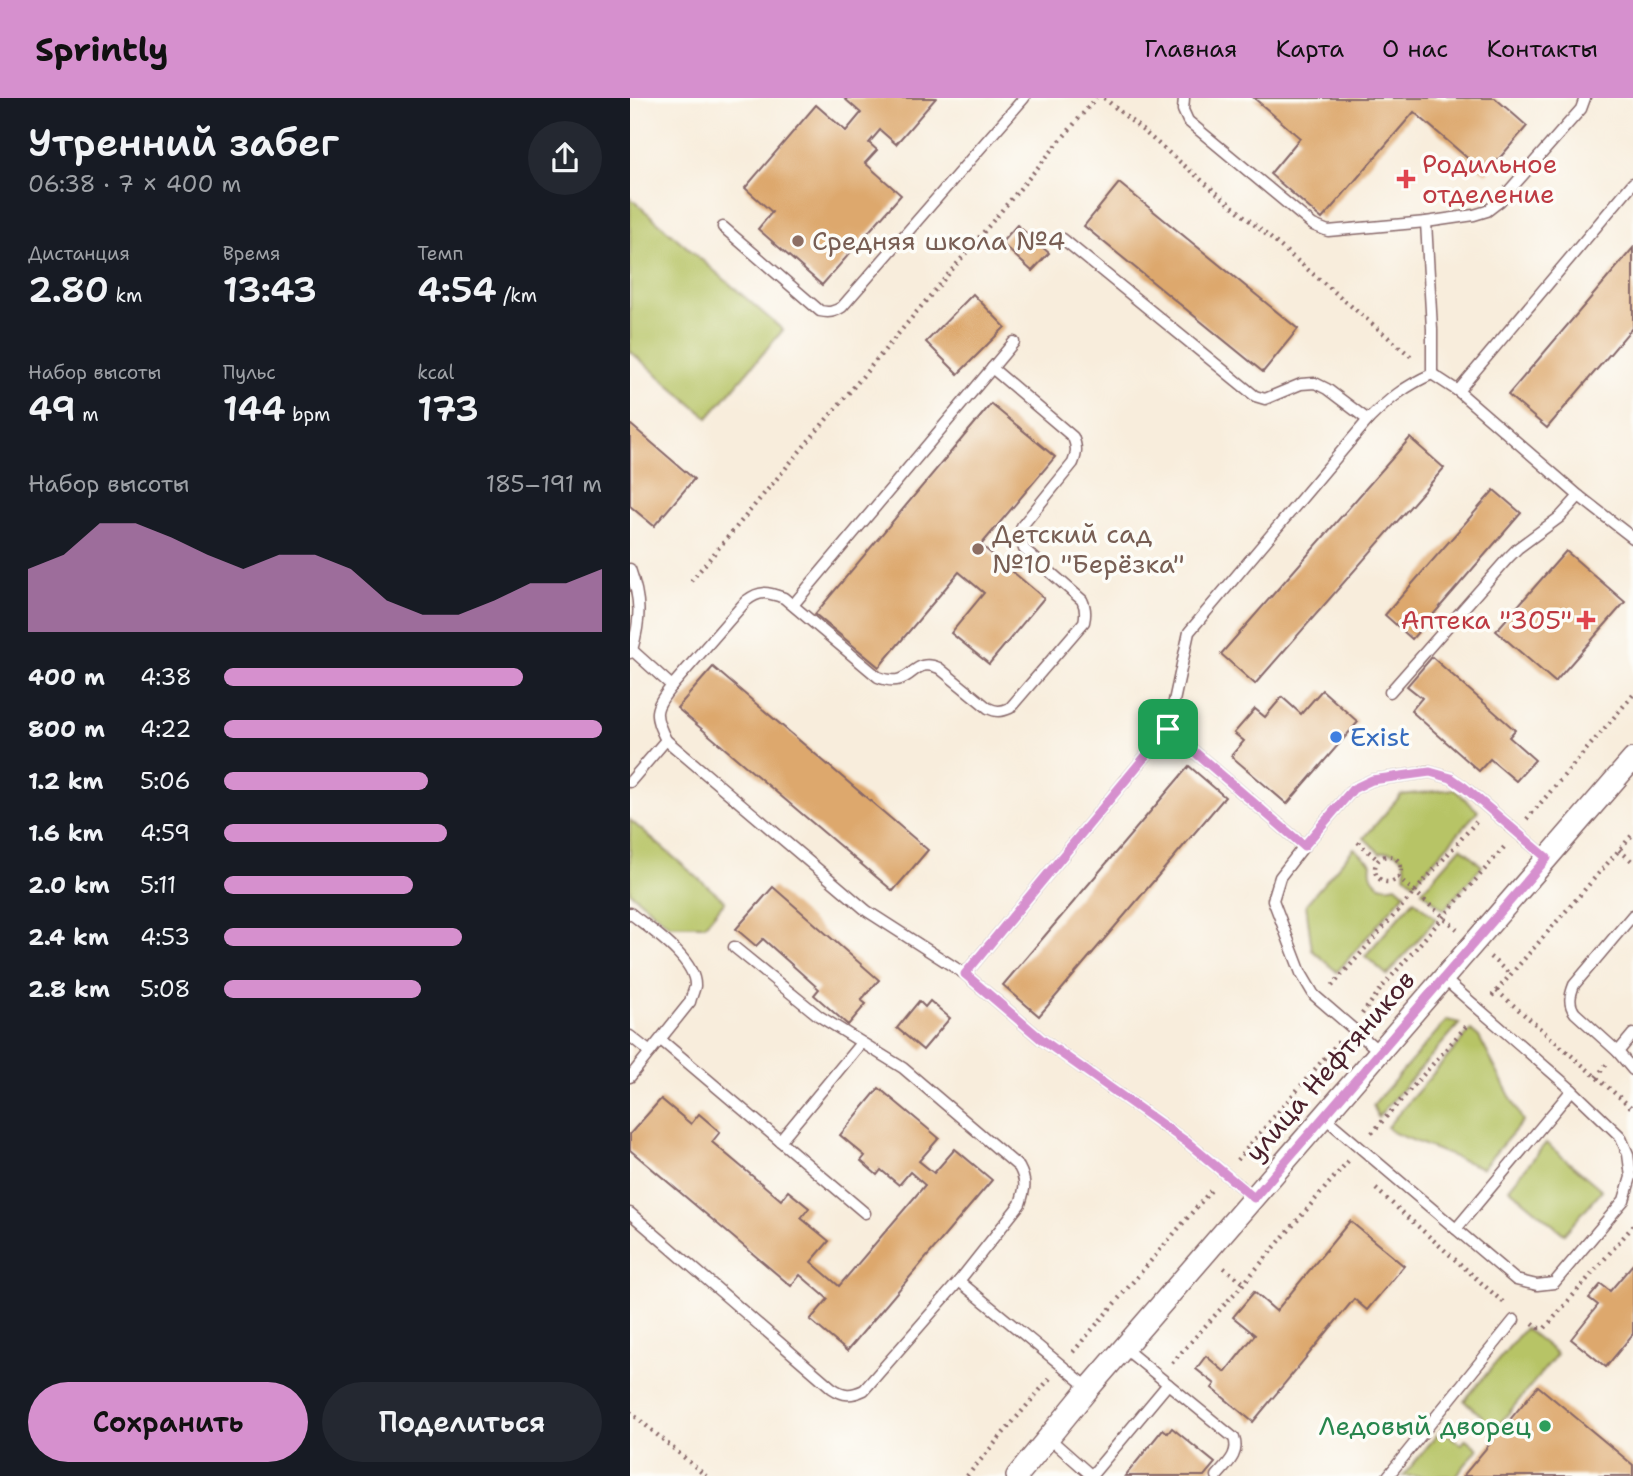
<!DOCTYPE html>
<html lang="ru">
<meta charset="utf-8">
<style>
body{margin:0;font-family:"Shantell Sans",sans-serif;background:#242831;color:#f1f3f6;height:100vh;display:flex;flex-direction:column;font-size:26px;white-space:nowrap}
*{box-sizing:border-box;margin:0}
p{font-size:23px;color:#9ea1a6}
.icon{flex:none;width:38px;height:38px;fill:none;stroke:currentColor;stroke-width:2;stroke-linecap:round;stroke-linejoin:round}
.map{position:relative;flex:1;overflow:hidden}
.details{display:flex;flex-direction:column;background:#171b24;width:630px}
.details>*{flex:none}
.pin{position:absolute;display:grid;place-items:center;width:60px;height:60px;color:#fff;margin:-30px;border-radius:14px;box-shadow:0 4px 10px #0006}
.round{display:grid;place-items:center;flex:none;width:74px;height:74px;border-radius:37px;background:#242831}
.summary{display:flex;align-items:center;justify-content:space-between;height:119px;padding:0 28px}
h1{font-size:38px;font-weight:600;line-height:52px}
.figures{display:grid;grid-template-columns:repeat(3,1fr);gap:10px;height:119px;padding:7px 28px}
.figures div{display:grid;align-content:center}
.figures b{font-size:35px;font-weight:600}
.figures small{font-size:19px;font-weight:400}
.figures p{font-size:19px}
.chart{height:196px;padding:14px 28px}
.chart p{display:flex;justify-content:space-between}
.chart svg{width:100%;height:126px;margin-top:7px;fill:#d690ce;opacity:.7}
.button{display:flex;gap:14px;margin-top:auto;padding:14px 28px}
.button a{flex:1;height:80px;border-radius:42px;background:#d690ce;color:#111;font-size:28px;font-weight:600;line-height:80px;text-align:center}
.button a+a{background:#242831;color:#f1f3f6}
ul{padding:0 28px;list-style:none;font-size:23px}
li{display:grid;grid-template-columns:112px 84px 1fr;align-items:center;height:52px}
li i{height:18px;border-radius:9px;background:#d690ce}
header{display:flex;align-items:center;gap:42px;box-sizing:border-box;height:98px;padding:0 35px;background:#d690ce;color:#111}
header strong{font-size:33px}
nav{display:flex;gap:38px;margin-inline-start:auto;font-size:24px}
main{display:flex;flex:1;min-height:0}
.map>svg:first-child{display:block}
.green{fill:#b7c466;stroke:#807248;stroke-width:2}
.building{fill:#dda86d}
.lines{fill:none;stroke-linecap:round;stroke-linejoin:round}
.lane-casing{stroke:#876769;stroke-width:13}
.street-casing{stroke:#876769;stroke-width:24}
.path{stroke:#876769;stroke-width:4.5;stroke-dasharray:2 5;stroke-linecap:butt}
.lane{stroke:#fff;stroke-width:10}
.street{stroke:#fff;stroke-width:21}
.route-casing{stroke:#fff;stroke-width:14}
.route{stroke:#d690ce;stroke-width:9}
.health-dot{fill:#e0444e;stroke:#fdfcf7;stroke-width:2.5}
.education-dot{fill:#8d6e63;stroke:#fdfcf7;stroke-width:2.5}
.shop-dot{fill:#3f7fe0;stroke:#fdfcf7;stroke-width:2.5}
.leisure-dot{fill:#2e9e5b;stroke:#fdfcf7;stroke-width:2.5}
.labels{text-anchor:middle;stroke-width:7;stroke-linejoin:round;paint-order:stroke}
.health-label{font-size:26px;fill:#be3a42;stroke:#fdfcf7;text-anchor:start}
.education-label{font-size:26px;fill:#785e54;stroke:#fdfcf7;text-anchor:start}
.shop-label{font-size:26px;fill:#366cbe;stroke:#fdfcf7;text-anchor:start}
.street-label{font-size:26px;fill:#4a1f2b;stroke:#fdfcf7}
.leisure-label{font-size:26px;fill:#27864d;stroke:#fdfcf7;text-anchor:end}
</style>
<header>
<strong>Sprintly</strong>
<nav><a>Главная</a><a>Карта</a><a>О нас</a><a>Контакты</a></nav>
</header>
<main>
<section class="details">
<div class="summary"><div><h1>Утренний забег</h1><p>06:38 · 7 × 400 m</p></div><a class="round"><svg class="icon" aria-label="share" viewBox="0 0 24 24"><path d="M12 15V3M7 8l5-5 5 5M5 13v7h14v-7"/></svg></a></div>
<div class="figures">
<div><p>Дистанция</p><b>2.80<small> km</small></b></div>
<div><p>Время</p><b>13:43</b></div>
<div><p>Темп</p><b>4:54<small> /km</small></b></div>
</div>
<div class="figures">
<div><p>Набор высоты</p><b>49<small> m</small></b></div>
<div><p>Пульс</p><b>144<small> bpm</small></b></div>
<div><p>kcal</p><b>173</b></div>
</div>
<div class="chart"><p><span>Набор высоты</span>185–191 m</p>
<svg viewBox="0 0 160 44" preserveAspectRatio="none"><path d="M0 44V22L10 17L20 6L30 6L40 11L50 17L60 22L70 17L80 17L90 22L100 33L110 38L120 38L130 33L140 27L150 27L160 22V44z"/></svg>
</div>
<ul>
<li><b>400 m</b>4:38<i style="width:79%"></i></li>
<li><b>800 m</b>4:22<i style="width:100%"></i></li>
<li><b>1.2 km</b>5:06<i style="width:54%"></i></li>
<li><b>1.6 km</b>4:59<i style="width:59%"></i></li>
<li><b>2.0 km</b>5:11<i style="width:50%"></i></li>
<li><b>2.4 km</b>4:53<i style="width:63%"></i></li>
<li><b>2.8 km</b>5:08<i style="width:52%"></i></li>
</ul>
<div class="button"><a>Сохранить</a><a>Поделиться</a></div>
</section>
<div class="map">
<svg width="1003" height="1378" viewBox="0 0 1003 1378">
<rect width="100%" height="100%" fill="#fdfcf7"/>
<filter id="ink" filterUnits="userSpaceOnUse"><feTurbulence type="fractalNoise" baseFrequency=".0143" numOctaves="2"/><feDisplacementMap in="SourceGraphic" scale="14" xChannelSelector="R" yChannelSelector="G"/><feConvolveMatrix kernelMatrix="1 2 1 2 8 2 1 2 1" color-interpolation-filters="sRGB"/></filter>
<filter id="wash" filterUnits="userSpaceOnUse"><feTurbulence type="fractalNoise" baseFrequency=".00686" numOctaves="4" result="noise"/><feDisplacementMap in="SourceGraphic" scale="28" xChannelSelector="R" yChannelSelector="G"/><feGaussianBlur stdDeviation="1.57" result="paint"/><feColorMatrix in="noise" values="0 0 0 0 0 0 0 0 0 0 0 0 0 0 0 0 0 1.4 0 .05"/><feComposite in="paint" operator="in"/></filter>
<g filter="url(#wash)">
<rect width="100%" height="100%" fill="#f8eddc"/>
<g class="green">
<path d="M0 100 153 232 78 320 0 253Z"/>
<path d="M824 691 848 713 784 785 775 777C778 760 766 750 750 755L734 740 771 697Z"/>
<path d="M0 722 95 803 75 827H39L0 794Z"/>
<path d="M831 749 852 768 814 812 792 793Z"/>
<path d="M724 750 741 765C738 782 750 792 766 787L775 795 707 874 682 852 676 806Z"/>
<path d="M784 802 806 821 757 877 735 858Z"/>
<path d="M817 922 830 925 748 1019 743 1007Z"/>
<path d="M841 932 849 939 893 1023 852 1070 764 1035 757 1029Z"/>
<path d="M916 1045 972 1092 934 1136 879 1090Z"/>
<path d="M895 1230 927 1256 862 1335 849 1325 853 1319 834 1303Z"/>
<path d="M812 1331 831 1347 836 1341 848 1351 826 1378H773Z"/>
</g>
<g id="blocks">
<g class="building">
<path d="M214 0H306L266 46 250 32 239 45 247 52 235 65 271 97 192 187 128 131 142 114 115 90 186 7 216 33 231 15Z"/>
<path d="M624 0H865L897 28 856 76 784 14 692 121 640 76 670 40Z"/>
<path d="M489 85 668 231 633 274 454 128Z"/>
<path d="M387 127 419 155 402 173 371 145Z"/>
<path d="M1003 150V229L917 330 878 297Z"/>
<path d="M343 196 375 229 328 276 296 244Z"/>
<path d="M361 306 425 359 351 447 414 500 359 566 321 535 354 495 329 474 249 569 185 516Z"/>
<path d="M0 326 64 381 24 428 0 408Z"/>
<path d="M780 340 814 370 625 586 591 556Z"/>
<path d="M864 392 891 415 782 541 755 517Z"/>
<path d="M936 453 995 504 925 584 866 533Z"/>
<path d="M802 559 885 632 879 639 905 662 886 683 860 661 849 673 781 613 792 600 777 588Z"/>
<path d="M83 569 298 752 263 793 47 610Z"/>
<path d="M692 592 728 624 657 706 601 658 614 643 604 635 625 611 635 619 652 599 671 616Z"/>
<path d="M559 668 595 699 409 918 373 887Z"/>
<path d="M143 789 249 882 231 902 236 906 218 927 184 897 189 891 133 841 126 848 106 831Z"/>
<path d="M289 903 295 909 300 903 320 920 293 952 267 930Z"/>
<path d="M249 990 309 1040 289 1063 304 1075 325 1051 362 1082 217 1253 180 1222 198 1201 170 1177 161 1188 0 1052V1036L31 1001 61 1026 69 1016 90 1034 82 1044 151 1102 158 1093 179 1110 171 1120 199 1143 181 1164 209 1188 295 1087 280 1074 269 1087 251 1072 247 1077 231 1063 235 1058 210 1037Z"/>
<path d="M720 1123 774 1168 737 1212 724 1201 623 1324 582 1290 585 1286 566 1271 576 1258 595 1274 625 1237 603 1219 624 1194 646 1213Z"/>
<path d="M1003 1166V1236L976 1269 941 1241 968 1207 959 1200 971 1186 980 1193Z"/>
<path d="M908 1288 1003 1367V1378H833Z"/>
<path d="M542 1330 585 1365 574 1378H495L533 1331 538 1335Z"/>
</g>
</g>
</g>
<g filter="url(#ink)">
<use href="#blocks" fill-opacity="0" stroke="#876769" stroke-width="2"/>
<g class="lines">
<g class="lane-casing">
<g id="lane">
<path d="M554 0 553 12 558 23 683 127 698 133 796 124 844 117 857 113 870 103 951 11 955 0"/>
<path d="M796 124 802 231V276"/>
<path d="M93 129 190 213C199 215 204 214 212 209L394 0"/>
<path d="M433 141 625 298 635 301 671 286 685 285 697 291 738 322"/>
<path d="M802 276 828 293 949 398 1003 440"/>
<path d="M828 293 1003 85"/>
<path d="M0 471C11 502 11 521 2 552L0 555"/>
<path d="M163 507 384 244"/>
<path d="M2 552 42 588C23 611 23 616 36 642L237 813 335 876 411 941 558 1045 624 1100"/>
<path d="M42 588 116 503C130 492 137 494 154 500L248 579C284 593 280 557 309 570L358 610C366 614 371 614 380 610L454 524C456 516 456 510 452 502L394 451 390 436 392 428 443 365C447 355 447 349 443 339L362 270"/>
<path d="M760 594 878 460 888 450 930 419 949 398"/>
<path d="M538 631 674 748"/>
<path d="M0 684 36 642"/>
<path d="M0 815C20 831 66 861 65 888 64 893 61 899 60 904L0 979"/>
<path d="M1003 817 944 887C940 897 938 906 945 915L988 954 1003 972"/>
<path d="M335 876 538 631 559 534 738 322C759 301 775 288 802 276"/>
<path d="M0 938 20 954"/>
<path d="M31 942 235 1115"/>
<path d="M750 954 684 897 671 875 643 802 650 779 674 748 723 691 742 682 800 674 821 680 834 689 917 760"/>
<path d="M988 954 1003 936"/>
<path d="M694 1019 886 1182 907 1187 924 1185 994 1102 1001 1079 998 1056 990 1038 942 992 813 880"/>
<path d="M150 1043 231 945"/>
<path d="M0 1115 202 1290C214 1298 221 1298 234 1292L329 1183 390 1106C395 1091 397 1084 389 1069L273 970 189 918 104 849"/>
<path d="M826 1131 942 992"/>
<path d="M329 1183 459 1290"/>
<path d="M494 1250 604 1340C610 1356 597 1366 587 1378"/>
<path d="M419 1340 462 1378"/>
<path d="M462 1377 538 1286"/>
<path d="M758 1378 884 1222"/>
</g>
</g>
<g class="street-casing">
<path id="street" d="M387 1378 459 1290 1003 661"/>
</g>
<g class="path">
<path d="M474 0 784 261"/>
<path d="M61 483 466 0"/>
<path d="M897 721 1003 597"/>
<path d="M728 744 748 762"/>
<path d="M989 752 1003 764"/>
<circle cx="758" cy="771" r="13"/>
<path d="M768 779 827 831"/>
<path d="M860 859 881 877"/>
<path d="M702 888 846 724"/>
<path d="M867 893 1003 1011"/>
<path d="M862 898 1003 736"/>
<path d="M732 916 754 887 876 747"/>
<path d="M966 979 977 966"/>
<path d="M742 1035 838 926"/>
<path d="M607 1062 710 942"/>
<path d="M746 1091 875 1206"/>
<path d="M594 1170 614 1185"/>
<path d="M903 1225 909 1230H915L1003 1128"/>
<path d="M443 1254 583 1090"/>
<path d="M542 1265 614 1185 718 1063"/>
<path d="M0 1314 76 1378"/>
<path d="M337 1378 421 1279"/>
</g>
<use href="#lane" class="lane"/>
<use href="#street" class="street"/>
</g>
</g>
<g class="lines" filter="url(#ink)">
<g class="route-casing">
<path id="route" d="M538 631 674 748 723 691 742 682 800 674 821 680 834 689 917 760 624 1100 558 1045 411 941 335 876Z"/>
</g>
<use href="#route" class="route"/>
</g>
<g class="health-dot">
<path d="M772.5 70.5h7v7h7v7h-7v7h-7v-7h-7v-7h7z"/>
<path d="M952.5 511.5h7v7h7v7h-7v7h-7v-7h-7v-7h7z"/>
</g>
<g class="education-dot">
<circle cx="168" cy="143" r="7"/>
<circle cx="348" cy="451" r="7"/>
</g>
<circle class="shop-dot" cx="706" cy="639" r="7"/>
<circle class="leisure-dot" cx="915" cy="1328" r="7"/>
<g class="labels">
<g class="health-label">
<text x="792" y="75">Родильное<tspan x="792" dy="30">отделение</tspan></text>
<text x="942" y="531" text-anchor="end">Аптека "305"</text>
</g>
<g class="education-label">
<text x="182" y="152">Средняя школа №4</text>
<text x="362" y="445">Детский сад<tspan x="362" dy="30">№10 "Берёзка"</tspan></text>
</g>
<g class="shop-label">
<text x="720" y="648">Exist</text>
</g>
<g class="street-label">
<text transform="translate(700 968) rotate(-49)" y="9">улица Нефтяников</text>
</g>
<g class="leisure-label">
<text x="901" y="1337">Ледовый дворец</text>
</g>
</g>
</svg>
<div class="pin" style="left:538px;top:631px;background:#1e9e55"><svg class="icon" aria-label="arrive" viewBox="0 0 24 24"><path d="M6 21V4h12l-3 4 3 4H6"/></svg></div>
</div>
</main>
